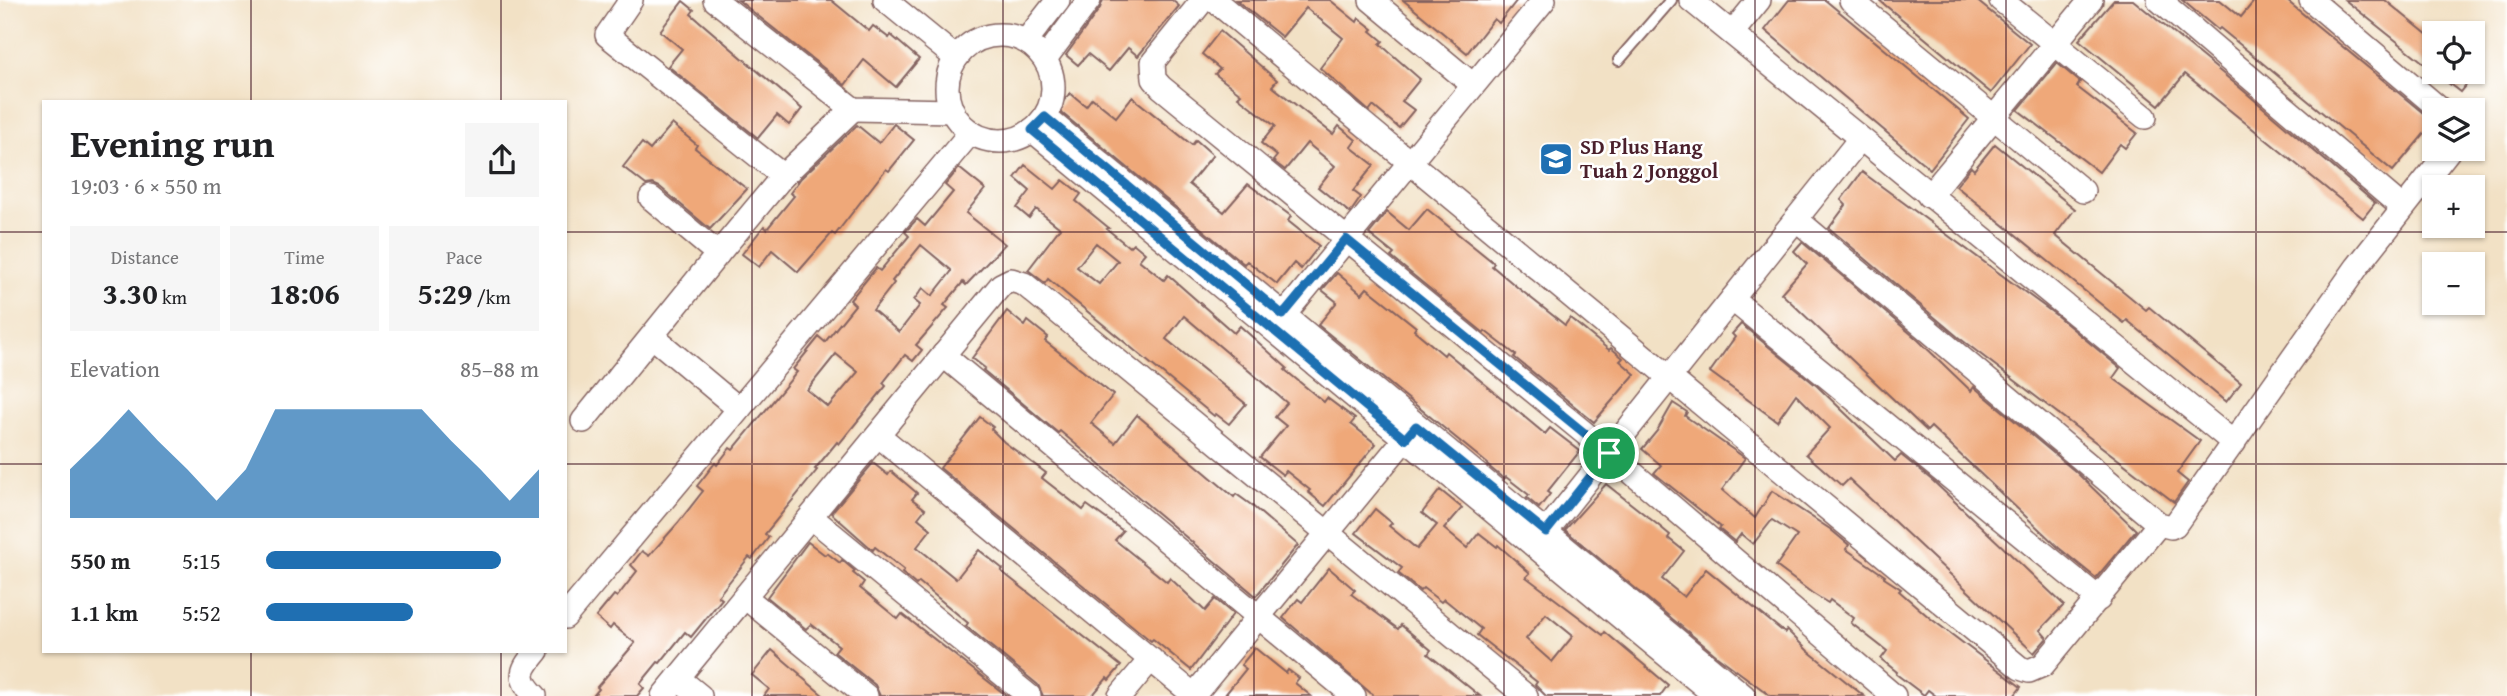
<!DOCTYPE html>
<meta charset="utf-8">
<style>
body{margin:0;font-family:"Gentium Book Plus",serif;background:#f6f6f6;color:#202124;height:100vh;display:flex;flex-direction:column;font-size:26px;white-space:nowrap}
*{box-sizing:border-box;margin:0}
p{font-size:23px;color:#757577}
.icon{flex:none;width:38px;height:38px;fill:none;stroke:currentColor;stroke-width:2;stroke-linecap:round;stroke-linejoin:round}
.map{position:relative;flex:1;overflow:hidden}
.panel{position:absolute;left:42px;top:100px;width:525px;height:553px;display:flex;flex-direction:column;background:#fff;border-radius:0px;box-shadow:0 2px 5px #0004}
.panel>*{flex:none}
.buttons{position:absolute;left:2422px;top:21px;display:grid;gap:14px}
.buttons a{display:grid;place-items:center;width:63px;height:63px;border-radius:0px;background:#fff;box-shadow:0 2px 5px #0004;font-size:35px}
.pin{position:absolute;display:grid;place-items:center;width:60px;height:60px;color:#fff;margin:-30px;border:4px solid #fff;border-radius:50%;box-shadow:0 2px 7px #0007}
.round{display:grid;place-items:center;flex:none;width:74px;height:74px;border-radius:0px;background:#f6f6f6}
.summary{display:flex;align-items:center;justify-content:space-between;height:119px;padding:0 28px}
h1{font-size:38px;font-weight:600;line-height:52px}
.metrics{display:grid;grid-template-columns:repeat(3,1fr);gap:10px;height:119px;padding:7px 28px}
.metrics div{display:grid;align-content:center;border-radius:0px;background:#f6f6f6;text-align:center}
.metrics b{font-size:30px;font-weight:600}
.metrics small{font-size:19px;font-weight:400}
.metrics p{font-size:19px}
.chart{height:196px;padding:14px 28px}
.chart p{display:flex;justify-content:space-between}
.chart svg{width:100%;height:126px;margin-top:7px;fill:#1f6fb2;opacity:.7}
ul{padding:0 28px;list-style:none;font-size:23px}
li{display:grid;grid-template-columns:112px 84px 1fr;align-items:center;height:52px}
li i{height:18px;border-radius:9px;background:#1f6fb2}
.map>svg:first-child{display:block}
.building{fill:#efa879;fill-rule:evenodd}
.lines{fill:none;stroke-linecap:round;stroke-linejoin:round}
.lane-casing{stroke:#856361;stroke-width:14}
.street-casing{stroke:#856361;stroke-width:26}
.lane{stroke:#fff;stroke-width:10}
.street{stroke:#fff;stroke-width:23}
.route-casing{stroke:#fff;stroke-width:14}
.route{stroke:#1f6fb2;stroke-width:9}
.grid{fill:none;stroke:#4a1f2b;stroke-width:2;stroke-opacity:0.55}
.labels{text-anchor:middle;stroke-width:5;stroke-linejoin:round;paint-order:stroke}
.poi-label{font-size:21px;font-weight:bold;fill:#4a1f2b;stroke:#fff;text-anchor:start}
</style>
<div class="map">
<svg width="2507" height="696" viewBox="0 0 2507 696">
<rect width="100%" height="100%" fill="#fff"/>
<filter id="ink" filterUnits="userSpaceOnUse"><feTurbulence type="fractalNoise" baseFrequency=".0143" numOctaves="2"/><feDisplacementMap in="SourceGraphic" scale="14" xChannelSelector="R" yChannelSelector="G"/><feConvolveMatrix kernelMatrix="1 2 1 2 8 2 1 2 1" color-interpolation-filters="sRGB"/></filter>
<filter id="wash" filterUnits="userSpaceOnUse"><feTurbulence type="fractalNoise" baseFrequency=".00686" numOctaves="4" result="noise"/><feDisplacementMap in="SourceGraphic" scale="28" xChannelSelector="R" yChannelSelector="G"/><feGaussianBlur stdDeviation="1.57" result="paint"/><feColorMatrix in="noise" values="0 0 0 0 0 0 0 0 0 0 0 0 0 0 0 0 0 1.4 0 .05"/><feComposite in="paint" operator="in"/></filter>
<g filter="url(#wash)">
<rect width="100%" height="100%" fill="#f2e1c5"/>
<g id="blocks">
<g class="building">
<path d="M738 0H831L869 31 873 26 889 38 891 35 919 59 896 87 864 60 845 85Z"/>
<path d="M1103 0H1172L1179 6 1138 56 1128 48 1109 71 1088 54 1078 65 1066 55 1100 8Z"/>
<path d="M1236 0H1330L1357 22 1359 18 1373 29 1371 31 1383 41 1380 44 1420 79 1402 101 1414 110 1399 128 1373 106 1369 111 1320 68 1343 38 1306 8 1282 37Z"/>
<path d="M1403 0H1517L1499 23 1494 19 1467 53Z"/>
<path d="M1789 0H1825L1969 119 1930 169 1765 30Z"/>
<path d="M1879 0H1976L2030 44 1991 93Z"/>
<path d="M2114 0H2133L2238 86 2375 203 2363 218 2185 74 2159 105 2079 40Z"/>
<path d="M2182 0H2220L2241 17 2255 0H2286L2434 122 2393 171 2220 28 2218 30Z"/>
<path d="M2345 0H2385L2434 40V71Z"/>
<path d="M683 1 694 10 691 14 802 109 789 125 777 115 758 138 668 66 682 49 660 31Z"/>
<path d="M1220 31 1277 80 1272 86 1333 134 1339 126 1356 140 1351 147 1374 165 1353 191 1361 197 1350 213 1318 187 1335 166 1307 143 1285 170 1273 161 1277 156 1261 143 1275 126 1238 97 1241 94 1215 74 1220 69 1202 54Z"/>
<path d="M2057 63 2080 82 2077 87 2137 133 2125 148 2120 144 2099 172 2018 110Z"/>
<path d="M2434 72H2476L2460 92Z"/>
<path d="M1070 93 1086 106 1092 98 1116 117 1132 97 1192 145 1196 140 1213 155 1189 184 1224 212 1248 184 1291 216 1288 221 1319 246 1301 269 1294 263 1277 284 1247 261 1244 264 1057 109Z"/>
<path d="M672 124 697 145 695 148 747 189 710 229 660 187 653 184 646 185 623 167 642 143 650 150Z"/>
<path d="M894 124 914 140 889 171 886 169 835 235 832 233 798 272 772 250 759 267 742 254 764 226 767 229 794 196 790 193 801 178 857 125 879 143Z"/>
<path d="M1995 144 2075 209 2055 235 2146 310 2149 307 2241 383 2226 402 2127 320 2124 323 1956 186 1971 167 1974 170Z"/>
<path d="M1025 165 1055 189 1063 180 1081 194 1076 201 1109 228 1107 229 1129 247 1133 243 1145 253 1139 260 1164 280 1168 275 1234 333 1240 326 1287 368 1285 370 1324 402 1327 398 1355 419 1351 424 1376 444 1325 506 1308 492 1310 490 1286 471 1283 475 1260 457 1286 426 1275 417 1287 403 1184 316 1166 339 1246 404 1229 424 1216 414 1214 416 1048 279 1045 283 1028 270 1060 228 1036 209 1029 218 1017 208 1030 191 1015 178ZM1096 243 1118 261 1099 284 1077 267Z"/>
<path d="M959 168 985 189 966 213 1005 244 966 285 963 282 944 305 948 308 916 345 922 350 913 361 905 355 883 383 886 386 839 444 837 442 815 469 817 470 809 480 765 534 769 537 752 559 749 557 718 596 722 599 691 637 685 632 660 663 658 662 640 684 644 688 637 696H593L599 689 597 687 635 643 613 625 610 629 596 617 614 595 617 597 637 571 631 565 642 551 649 556 678 523 703 491 697 486 715 463 717 465 730 448 733 450 797 372 793 369 819 337 825 342 855 305 850 300 876 268 880 271 909 236 905 232 917 219 925 226 953 192 945 185ZM921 245 951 270V272L932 296 923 288 914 300 920 305 899 332 873 310 894 283 892 281ZM836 354 858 372 828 407 807 390Z"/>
<path d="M1862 172 2056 315 2120 368 2113 378 2200 441 2177 473 2188 482 2174 502 1958 337 1829 228 1846 205 1841 200Z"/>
<path d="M1427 209 1494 263 1492 266 1517 287 1565 325 1570 318 1609 350 1611 348 1623 358 1620 361 1635 374 1594 422 1514 357 1516 355 1485 331 1484 333 1391 257 1394 254 1369 234 1387 212 1409 230Z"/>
<path d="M1802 242 1917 339 1971 391 1974 387 2076 472 2136 530 2096 578 2059 548 1931 427 1927 431 1781 293 1807 264 1794 251Z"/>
<path d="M1337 273 1362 294 1367 288 1416 327 1414 330 1444 355 1446 352 1545 434 1550 428 1580 451 1547 492 1550 494 1539 508 1527 498 1529 495 1506 477 1504 479 1487 465 1488 464 1318 325 1337 302 1322 290Z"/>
<path d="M1007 311 1025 326 1028 321 1048 337 1045 341 1113 395 1091 423 1115 443 1137 415 1234 497 1236 494 1250 504 1298 545 1256 596 1060 431 1058 433 983 370 985 368 972 358Z"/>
<path d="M1741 324 1817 386 1895 461 1901 455 1933 481 2064 605 2040 630 2047 638 2034 653 1849 479 1842 486 1806 454 1830 428 1796 394 1777 421 1710 372 1735 337 1732 334Z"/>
<path d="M1673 403 1687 412 1685 416 1745 458 1722 490 1755 518 1772 491 1830 529 1849 545 1846 549 1885 576 1884 578 1901 589 1899 591 1930 618 2021 687 2014 696H1936L1928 690 1924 695 1896 674 1897 672 1881 659 1887 651 1851 623 1854 618 1830 600 1828 603 1812 593 1776 566 1797 536 1772 520 1753 544 1741 534 1735 542 1719 529 1721 527 1654 473 1661 465 1642 449 1657 431Z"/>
<path d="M980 417 993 427 991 429 1004 442 1046 473 1042 478 1083 510 1087 505 1123 531 1115 540 1167 582 1170 578 1205 611 1215 599 1233 614 1191 670 1153 639 1151 641 940 468Z"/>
<path d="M873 463 888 475 891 471 917 493 912 499 925 509 918 518 931 529 917 547 956 579 979 550 1003 569 1001 571 1121 666 1109 680 1107 678 1092 696H1043L1038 685 966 626 968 623 919 582 916 585 902 573 904 570 875 547 873 550 831 513Z"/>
<path d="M1606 484 1658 525 1670 535 1668 538 1684 551 1662 579 1684 597 1706 569 1785 633 1787 630 1808 651 1864 696H1771L1717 656 1565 530Z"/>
<path d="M1440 490 1462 508 1444 529 1467 548 1479 533 1497 547 1498 545 1530 573 1526 577 1603 635 1605 632 1668 685 1660 696H1546L1535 685 1537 682 1477 635 1481 629 1444 599 1441 602 1423 588 1420 591 1398 573 1402 568 1356 533 1375 509 1392 523 1389 526 1417 549 1437 525 1422 513ZM1546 614 1573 636 1552 662 1526 639Z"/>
<path d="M808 542 825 555 827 553 840 563 842 560 855 571 853 573 864 582 860 588 898 619 902 614 1007 696H880L875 685 834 652 839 646 811 624 806 629 767 597Z"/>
<path d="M1329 568 1355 590 1351 594 1398 629 1401 625 1431 650 1428 654 1480 696H1374L1366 689 1283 618 1298 599 1302 602Z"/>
<path d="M1255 648 1286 673 1288 670 1299 678 1295 683 1311 696H1224L1246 669 1241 665Z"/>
<path d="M772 650 800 674 799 675 824 696H764L769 689 752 675Z"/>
</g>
</g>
</g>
<g filter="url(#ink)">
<use href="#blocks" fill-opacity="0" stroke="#856361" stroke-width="2"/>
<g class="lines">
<g class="lane-casing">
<path id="lane" d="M1619 60 1671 0"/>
</g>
<g class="street-casing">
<g id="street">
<path d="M631 0 607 35 783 176"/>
<path d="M715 0 853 109 953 111"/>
<path d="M885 0 956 58"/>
<path d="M1203 0 1153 62 1154 79 1161 87 1609 453 1894 696"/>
<path d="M1214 0 2020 668 2029 671 2043 665 2159 524"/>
<path d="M1371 0 1473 85"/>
<path d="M1691 0 2234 443"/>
<path d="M1851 0 2083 191"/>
<path d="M2001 0 2145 117"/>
<path d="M2159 0 2403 208"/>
<path d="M2311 0 2441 110"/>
<path d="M1732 33 1759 0"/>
<circle cx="1000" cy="88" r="53"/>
<path d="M1026 41 1058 0"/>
<path d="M1045 59 1089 0"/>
<path d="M1045 117 1744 696"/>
<path d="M1032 130 1716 696"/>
<path d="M1929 196 2091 0"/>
<path d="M651 198 718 254 783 176 853 109"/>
<path d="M1796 219 2159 524 2171 527 2175 525 2357 267 2450 149"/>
<path d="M1732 299 2099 599"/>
<path d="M1274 327 1544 0"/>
<path d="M653 337 739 409"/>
<path d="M943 355 1354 696"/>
<path d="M583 421 718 254"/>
<path d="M878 435 1195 696"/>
<path d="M811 517 1029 696"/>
<path d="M1536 544 1860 139"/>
<path d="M745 597 866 696"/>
<path d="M565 617 971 132"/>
<path d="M678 678 700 696"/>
<path d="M1194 695 1414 428"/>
<path d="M535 696C516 677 522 669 537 651"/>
<path d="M663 696 1001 285 1011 280 1024 284 1526 696"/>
<path d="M1120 696 1151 659"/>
</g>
</g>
<use href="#lane" class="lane"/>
<use href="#street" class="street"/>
</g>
</g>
<g class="lines" filter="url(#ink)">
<g class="route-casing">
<path id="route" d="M1045 117 1283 315 1346 239 1609 453 1546 532 1416 426 1405 439 1032 130Z"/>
</g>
<use href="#route" class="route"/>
</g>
<path class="grid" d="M251 0V102M501 0V102M752 0V696M1003 0V696M1254 0V696M1504 0V696M1755 0V696M2006 0V696M2256 0V696M0 232H44M565 232H2507M0 464H44M565 464H2507M251 651V696M501 651V696"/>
<defs>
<g id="school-square" transform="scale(1.75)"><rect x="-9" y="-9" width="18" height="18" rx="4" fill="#1f6fb2" stroke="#fff"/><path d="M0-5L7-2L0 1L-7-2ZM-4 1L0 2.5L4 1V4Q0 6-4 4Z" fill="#fff"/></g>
</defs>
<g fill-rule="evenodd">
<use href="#school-square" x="1556" y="159"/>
</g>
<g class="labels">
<g class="poi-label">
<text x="1580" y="154">SD Plus Hang<tspan x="1580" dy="24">Tuah 2 Jonggol</tspan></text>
</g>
</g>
</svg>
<div class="buttons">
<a><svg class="icon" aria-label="locate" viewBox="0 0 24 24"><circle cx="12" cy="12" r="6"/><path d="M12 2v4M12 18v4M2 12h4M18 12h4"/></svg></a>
<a><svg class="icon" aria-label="layers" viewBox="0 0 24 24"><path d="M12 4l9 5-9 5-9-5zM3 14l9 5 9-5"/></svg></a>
<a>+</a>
<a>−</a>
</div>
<div class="pin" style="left:1609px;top:453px;background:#1e9e55"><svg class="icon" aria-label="arrive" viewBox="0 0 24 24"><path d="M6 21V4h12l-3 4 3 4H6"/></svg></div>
<section class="panel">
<div class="summary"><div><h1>Evening run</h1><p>19:03 · 6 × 550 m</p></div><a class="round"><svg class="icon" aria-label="share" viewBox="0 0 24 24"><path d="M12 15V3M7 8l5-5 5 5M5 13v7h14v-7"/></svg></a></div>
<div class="metrics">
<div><p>Distance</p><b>3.30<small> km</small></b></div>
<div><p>Time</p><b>18:06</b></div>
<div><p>Pace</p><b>5:29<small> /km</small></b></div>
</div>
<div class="chart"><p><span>Elevation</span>85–88 m</p>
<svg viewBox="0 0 160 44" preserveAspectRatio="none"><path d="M0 44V27L10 17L20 6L30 17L40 27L50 38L60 27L70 6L80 6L90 6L100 6L110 6L120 6L130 17L140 27L150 38L160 27V44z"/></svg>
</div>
<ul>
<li><b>550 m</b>5:15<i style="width:86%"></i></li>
<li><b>1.1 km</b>5:52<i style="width:54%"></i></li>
</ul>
</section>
</div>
